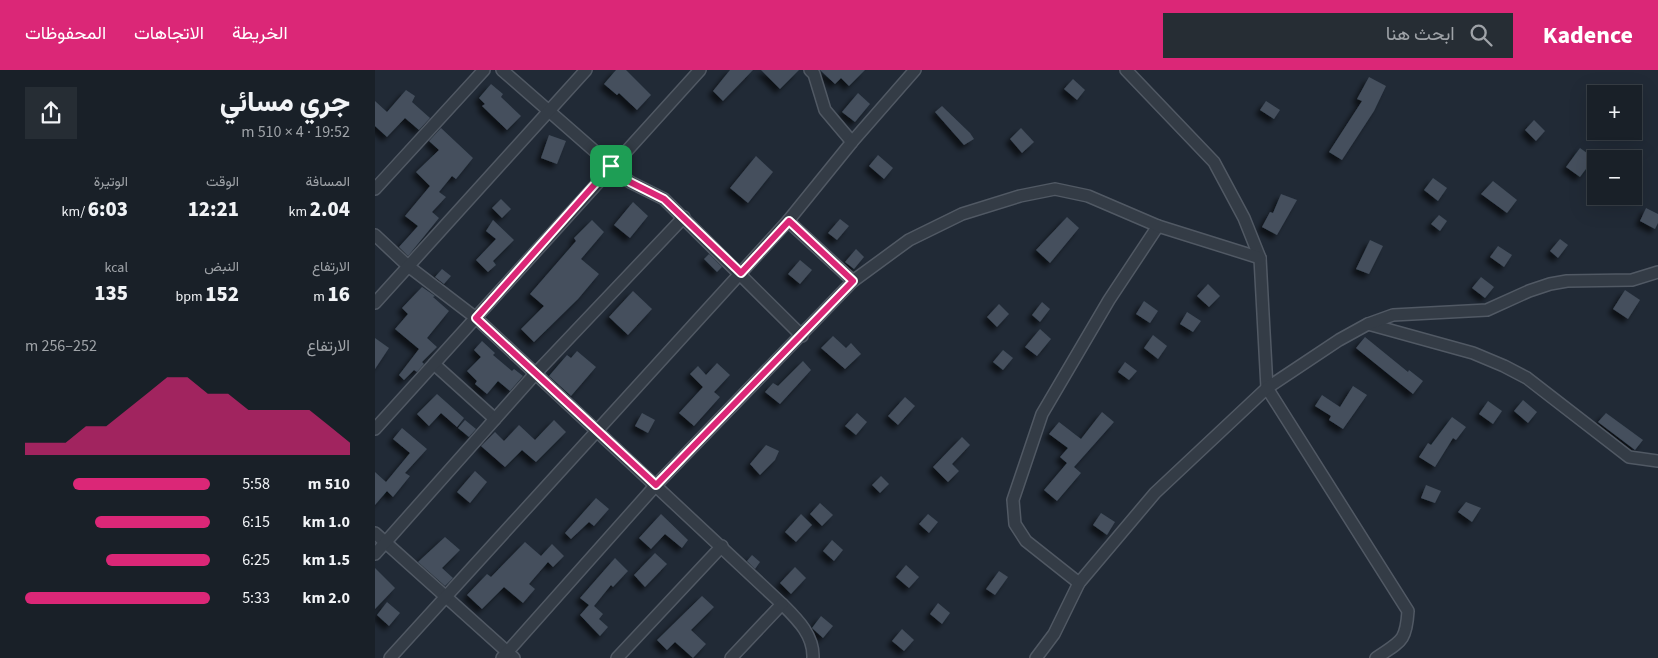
<!DOCTYPE html>
<html lang="ar">
<meta charset="utf-8">
<style>
body{margin:0;font-family:"Source Sans 3",Vazirmatn,sans-serif;background:#262d34;color:#f1f3f6;direction:rtl;height:100vh;display:flex;flex-direction:column;font-size:19px;white-space:nowrap}
*{box-sizing:border-box;margin:0}
p{font-size:16px;color:#9fa3a8}
.icon{flex:none;width:28px;height:28px;fill:none;stroke:currentColor;stroke-width:2;stroke-linecap:round;stroke-linejoin:round}
.map{position:relative;flex:1;overflow:hidden;direction:ltr}
.panel{display:flex;flex-direction:column;background:#192028;width:375px}
.panel>*{flex:none}
.controls{position:absolute;left:1212px;top:15px;display:grid;gap:10px}
.controls a{display:grid;place-items:center;width:55px;height:55px;border-radius:0px;background:#192028;box-shadow:0 5px 20px #0002,0 0 0 1px #373e45;font-size:25px}
.pin{position:absolute;display:grid;place-items:center;width:42px;height:42px;color:#fff;margin:-21px;border-radius:10px;box-shadow:0 2px 8px #0006}
.round{display:grid;place-items:center;flex:none;width:52px;height:52px;border-radius:0px;background:#262d34}
.summary{display:flex;align-items:center;justify-content:space-between;height:85px;padding:0 25px}
h1{font-size:28px;font-weight:800;line-height:38px}
.figures{display:grid;grid-template-columns:repeat(3,1fr);gap:8px;height:85px;padding:5px 25px}
.figures div{display:grid;align-content:center}
.figures b{font-size:21px;font-weight:800}
.figures small{font-size:14px;font-weight:400}
.figures p{font-size:14px}
.chart{height:140px;padding:10px 25px}
.chart p{display:flex;justify-content:space-between}
.chart svg{width:100%;height:90px;margin-top:5px;fill:#db2777;opacity:.7}
ul{padding:0 25px;list-style:none;font-size:16px}
li{display:grid;grid-template-columns:80px 60px 1fr;align-items:center;height:38px}
li i{height:12px;border-radius:6px;background:#db2777}
header{display:flex;align-items:center;gap:30px;box-sizing:border-box;height:70px;padding:0 25px;background:#db2777;color:#fff}
header strong{font-size:24px}
nav{display:flex;gap:28px;margin-inline-start:auto;font-size:18px}
.search{width:350px;height:45px;background:#262d34;display:flex;align-items:center;gap:12px;box-sizing:border-box;padding:0 18px;border-radius:0px;color:#9fa3a8;font-size:19px}
main{display:flex;flex:1;min-height:0}
.map>svg:first-child{display:block}
.building{fill:#444f5d;filter:url(#shadow)}
.lines{fill:none;stroke-linecap:round;stroke-linejoin:round}
.minor-casing{stroke:#515964;stroke-width:14}
.minor{stroke:#343c46;stroke-width:11}
.route-casing{stroke:#fff;stroke-width:10}
.route{stroke:#db2777;stroke-width:6}
</style>
<header>
<strong>Kadence</strong>
<div class="search"><svg class="icon" aria-label="search" viewBox="0 0 24 24"><circle cx="10" cy="10" r="6"/><path d="M15 15l6 6"/></svg>ابحث هنا</div>
<nav><a>الخريطة</a><a>الاتجاهات</a><a>المحفوظات</a></nav>
</header>
<main>
<div class="map">
<svg width="1283" height="588" viewBox="0 0 1283 588">
<defs>
<filter id="shadow"><feDropShadow dx="-4.5" dy="4.5" stdDeviation="2.5" flood-color="#0009"/></filter>
</defs>
<rect width="100%" height="100%" fill="#212a36"/>
<g class="building">
<path d="M241 0H251L276 25 262 40 244 23 242 25 229 14Z"/>
<path d="M355 0H378L348 31 338 21Z"/>
<path d="M386 0H424L405 19Z"/>
<path d="M445 0H490L474 16 466 8 460 14Z"/>
<path d="M994 7 1011 16 999 41 967 90 954 82 987 31 982 29Z"/>
<path d="M698 9 710 20 702 30 689 19Z"/>
<path d="M116 14 128 24 126 27 146 46 132 60 107 36 110 34 104 28Z"/>
<path d="M31 20 40 26 37 32 55 48 44 60 30 48 12 67 0 56V31L12 42Z"/>
<path d="M483 23 495 34 480 52 467 42Z"/>
<path d="M891 31 905 40 899 49 885 40Z"/>
<path d="M567 36 595 63 599 69 589 75 560 42Z"/>
<path d="M1159 50 1170 61 1161 71 1150 60Z"/>
<path d="M66 58 98 88 81 109 77 106 64 122 71 127 57 142 64 148 33 186 24 177 43 156 30 146 55 116 41 102 64 80 54 71Z"/>
<path d="M646 58 659 72 647 83 635 69Z"/>
<path d="M174 65 191 71 182 94 166 88Z"/>
<path d="M1205 78 1219 88 1205 107 1191 97Z"/>
<path d="M503 85 518 98 509 109 494 96Z"/>
<path d="M381 86 398 102 373 133 355 118Z"/>
<path d="M1058 108 1072 118 1063 131 1049 120Z"/>
<path d="M1118 111 1142 130 1132 143 1106 124Z"/>
<path d="M906 124 922 130 902 165 887 157 895 142 898 143Z"/>
<path d="M126 129 136 139 127 148 117 138Z"/>
<path d="M258 132 273 146 255 168 239 155Z"/>
<path d="M1271 138 1283 144V153L1280 159 1265 151Z"/>
<path d="M1064 145 1072 151 1065 161 1056 154Z"/>
<path d="M692 147 704 158 675 193 661 180Z"/>
<path d="M465 149 474 156 462 170 453 163Z"/>
<path d="M118 150 139 170 118 191 121 195 113 202 101 190 121 169 111 161Z"/>
<path d="M217 150 229 162 206 189 224 204 203 229 159 272 146 259 169 236 155 224 201 171 199 168Z"/>
<path d="M1185 169 1193 175 1183 188 1175 181Z"/>
<path d="M995 170 1008 176 994 204 981 199Z"/>
<path d="M1123 176 1137 185 1129 197 1115 187Z"/>
<path d="M481 179 489 187 479 199 470 192Z"/>
<path d="M334 184 347 197 342 202 329 189Z"/>
<path d="M425 190 437 200 425 214 413 204Z"/>
<path d="M67 199 76 206 69 214 60 207Z"/>
<path d="M1106 207 1119 217 1110 228 1097 218Z"/>
<path d="M833 214 845 226 834 237 822 226Z"/>
<path d="M47 217 60 226 58 227 74 241 52 268 62 277 47 292 49 294 42 302 39 300 29 310 24 305 44 279 20 259 33 244 27 238Z"/>
<path d="M1250 220 1265 230 1253 249 1238 239Z"/>
<path d="M258 221 277 239 253 265 234 247Z"/>
<path d="M769 231 783 241 775 253 761 244Z"/>
<path d="M667 232 675 239 665 252 657 245Z"/>
<path d="M624 234 634 244 622 257 612 247Z"/>
<path d="M812 242 826 251 818 262 805 254Z"/>
<path d="M665 259 676 269 662 286 650 277Z"/>
<path d="M778 265 792 276 783 289 769 278Z"/>
<path d="M458 266 471 278 476 273 486 284 470 299 446 278Z"/>
<path d="M990 267 1033 302 1034 300 1048 311 1038 324 981 278Z"/>
<path d="M0 268 14 278 0 299Z"/>
<path d="M107 271 120 283 118 285 137 301 139 299 148 306 135 321 123 311 112 324 100 314 102 311 92 301 106 287 99 280Z"/>
<path d="M628 280 638 288 628 300 618 292Z"/>
<path d="M202 281 221 297 196 326 174 306 192 285 196 288Z"/>
<path d="M428 291 436 300 405 334 390 322 398 313 403 316Z"/>
<path d="M750 292 762 301 754 310 743 302Z"/>
<path d="M342 293 355 305 339 322 345 327 319 356 304 343 328 317 315 304 323 296 331 305Z"/>
<path d="M978 316 992 325 968 359 954 350 956 346 940 336 947 325 965 337Z"/>
<path d="M62 324 89 348 82 357 66 343 54 356 42 344Z"/>
<path d="M530 327 540 336 523 355 513 346Z"/>
<path d="M1148 330 1162 342 1153 353 1139 341Z"/>
<path d="M1113 331 1127 341 1118 354 1104 344Z"/>
<path d="M727 342 739 352 699 397 706 403 682 431 669 420 692 393 685 387 693 378 674 364 684 352 706 369Z"/>
<path d="M267 343 280 350 273 363 260 356Z"/>
<path d="M482 343 492 352 481 365 470 356Z"/>
<path d="M1231 343 1268 370 1260 380 1223 352Z"/>
<path d="M1077 347 1091 357 1081 370 1078 368 1060 397 1044 387 1053 373 1056 375Z"/>
<path d="M90 350 101 359 94 367 83 358Z"/>
<path d="M179 350 191 362 161 392 147 380 130 397 106 376 120 362 129 371 144 355 160 370Z"/>
<path d="M27 358 52 379 30 403 35 406 18 427 12 421 0 435V402L11 412 35 383 18 369Z"/>
<path d="M587 367 595 375 577 394 584 401 573 412 558 397Z"/>
<path d="M391 375 404 381 400 390 385 405 375 394Z"/>
<path d="M100 401 112 412 95 433 82 422Z"/>
<path d="M506 406 514 414 505 423 497 415Z"/>
<path d="M1051 415 1066 421 1060 433 1046 428Z"/>
<path d="M221 428 234 439 219 456 214 452 196 469 190 463Z"/>
<path d="M1091 432 1106 438 1097 452 1083 442Z"/>
<path d="M445 433 458 445 447 456 435 444Z"/>
<path d="M726 443 740 452 732 465 718 455Z"/>
<path d="M286 444 313 470 307 478 290 464 276 479 264 468Z"/>
<path d="M426 444 437 455 421 472 410 462Z"/>
<path d="M553 444 563 452 554 463 544 454Z"/>
<path d="M70 467 85 480 67 498 78 508 70 516 43 492Z"/>
<path d="M457 470 468 480 459 491 448 481Z"/>
<path d="M150 472 166 486 177 474 189 486 178 497 173 492 154 514 160 519 148 533 129 517 107 539 92 525 112 504 116 507Z"/>
<path d="M280 483 292 494 270 517 259 505Z"/>
<path d="M377 485 385 492 380 499 372 491Z"/>
<path d="M240 488 253 501 238 517 236 515 219 536 228 544 224 549 233 557 225 566 205 545 214 535 205 528Z"/>
<path d="M531 495 544 507 534 518 521 507Z"/>
<path d="M420 497 431 508 416 524 405 513Z"/>
<path d="M0 498 20 518 0 539Z"/>
<path d="M624 501 633 507 620 525 611 519Z"/>
<path d="M327 526 339 537 316 560 331 574 318 588 300 572 292 580 282 570Z"/>
<path d="M12 532 25 543 14 556 2 545Z"/>
<path d="M563 533 575 543 567 554 555 544Z"/>
<path d="M446 546 458 556 448 568 437 558Z"/>
<path d="M527 559 539 570 529 581 517 571Z"/>
</g>
<g class="lines">
<g class="minor-casing">
<g id="minor">
<path d="M127 0 255 112 289 129 427 266"/>
<path d="M435 0 439 4 450 40 477 72"/>
<path d="M751 0 839 92 869 148 885 188 892 318 1033 541C1031 572 1026 571 1001 588"/>
<path d="M0 119 109 0"/>
<path d="M413 151 478 211"/>
<path d="M0 165 33 196 101 248 407 534C422 549 439 565 438 588"/>
<path d="M0 233 211 0"/>
<path d="M993 254 1098 283 1129 296 1152 308 1254 387 1283 391"/>
<path d="M59 294 120 349"/>
<path d="M0 359 325 0"/>
<path d="M0 463 139 588"/>
<path d="M0 484 160 304 309 147"/>
<path d="M704 513 651 471 640 454 638 430 667 344 734 230 783 156"/>
<path d="M15 588 413 151 477 72 540 0"/>
<path d="M127 588 281 415 478 211 534 170 587 144 645 126 680 119 713 126 783 156 885 188"/>
<path d="M242 588 347 476"/>
<path d="M356 588 407 534"/>
<path d="M661 588 679 564 704 513 780 423 892 318 964 270 993 254 1018 245 1112 240 1154 221 1175 214 1192 211 1257 210 1283 202"/>
</g>
</g>
<use href="#minor" class="minor"/>
</g>
<g class="lines">
<g class="route-casing">
<path id="route" d="M236 96 255 112 289 129 366 203 414 151 478 211 281 415 101 248Z"/>
</g>
<use href="#route" class="route"/>
</g>
</svg>
<div class="controls">
<a>+</a>
<a>−</a>
</div>
<div class="pin" style="left:236px;top:96px;background:#1e9e55"><svg class="icon" aria-label="arrive" viewBox="0 0 24 24"><path d="M6 21V4h12l-3 4 3 4H6"/></svg></div>
</div>
<section class="panel">
<div class="summary"><div><h1>جري مسائي</h1><p>19:52 · 4 × 510 m</p></div><a class="round"><svg class="icon" aria-label="share" viewBox="0 0 24 24"><path d="M12 15V3M7 8l5-5 5 5M5 13v7h14v-7"/></svg></a></div>
<div class="figures">
<div><p>المسافة</p><b>2.04<small> km</small></b></div>
<div><p>الوقت</p><b>12:21</b></div>
<div><p>الوتيرة</p><b>6:03<small> /km</small></b></div>
</div>
<div class="figures">
<div><p>الارتفاع</p><b>16<small> m</small></b></div>
<div><p>النبض</p><b>152<small> bpm</small></b></div>
<div><p>kcal</p><b>135</b></div>
</div>
<div class="chart"><p><span>الارتفاع</span>252–256 m</p>
<svg viewBox="0 0 160 44" preserveAspectRatio="none"><path d="M0 44V38L10 38L20 38L30 30L40 30L50 22L60 14L70 6L80 6L90 14L100 14L110 22L120 22L130 22L140 22L150 30L160 38V44z"/></svg>
</div>
<ul>
<li><b>510 m</b>5:58<i style="width:74%"></i></li>
<li><b>1.0 km</b>6:15<i style="width:62%"></i></li>
<li><b>1.5 km</b>6:25<i style="width:56%"></i></li>
<li><b>2.0 km</b>5:33<i style="width:100%"></i></li>
</ul>
</section>
</main>
